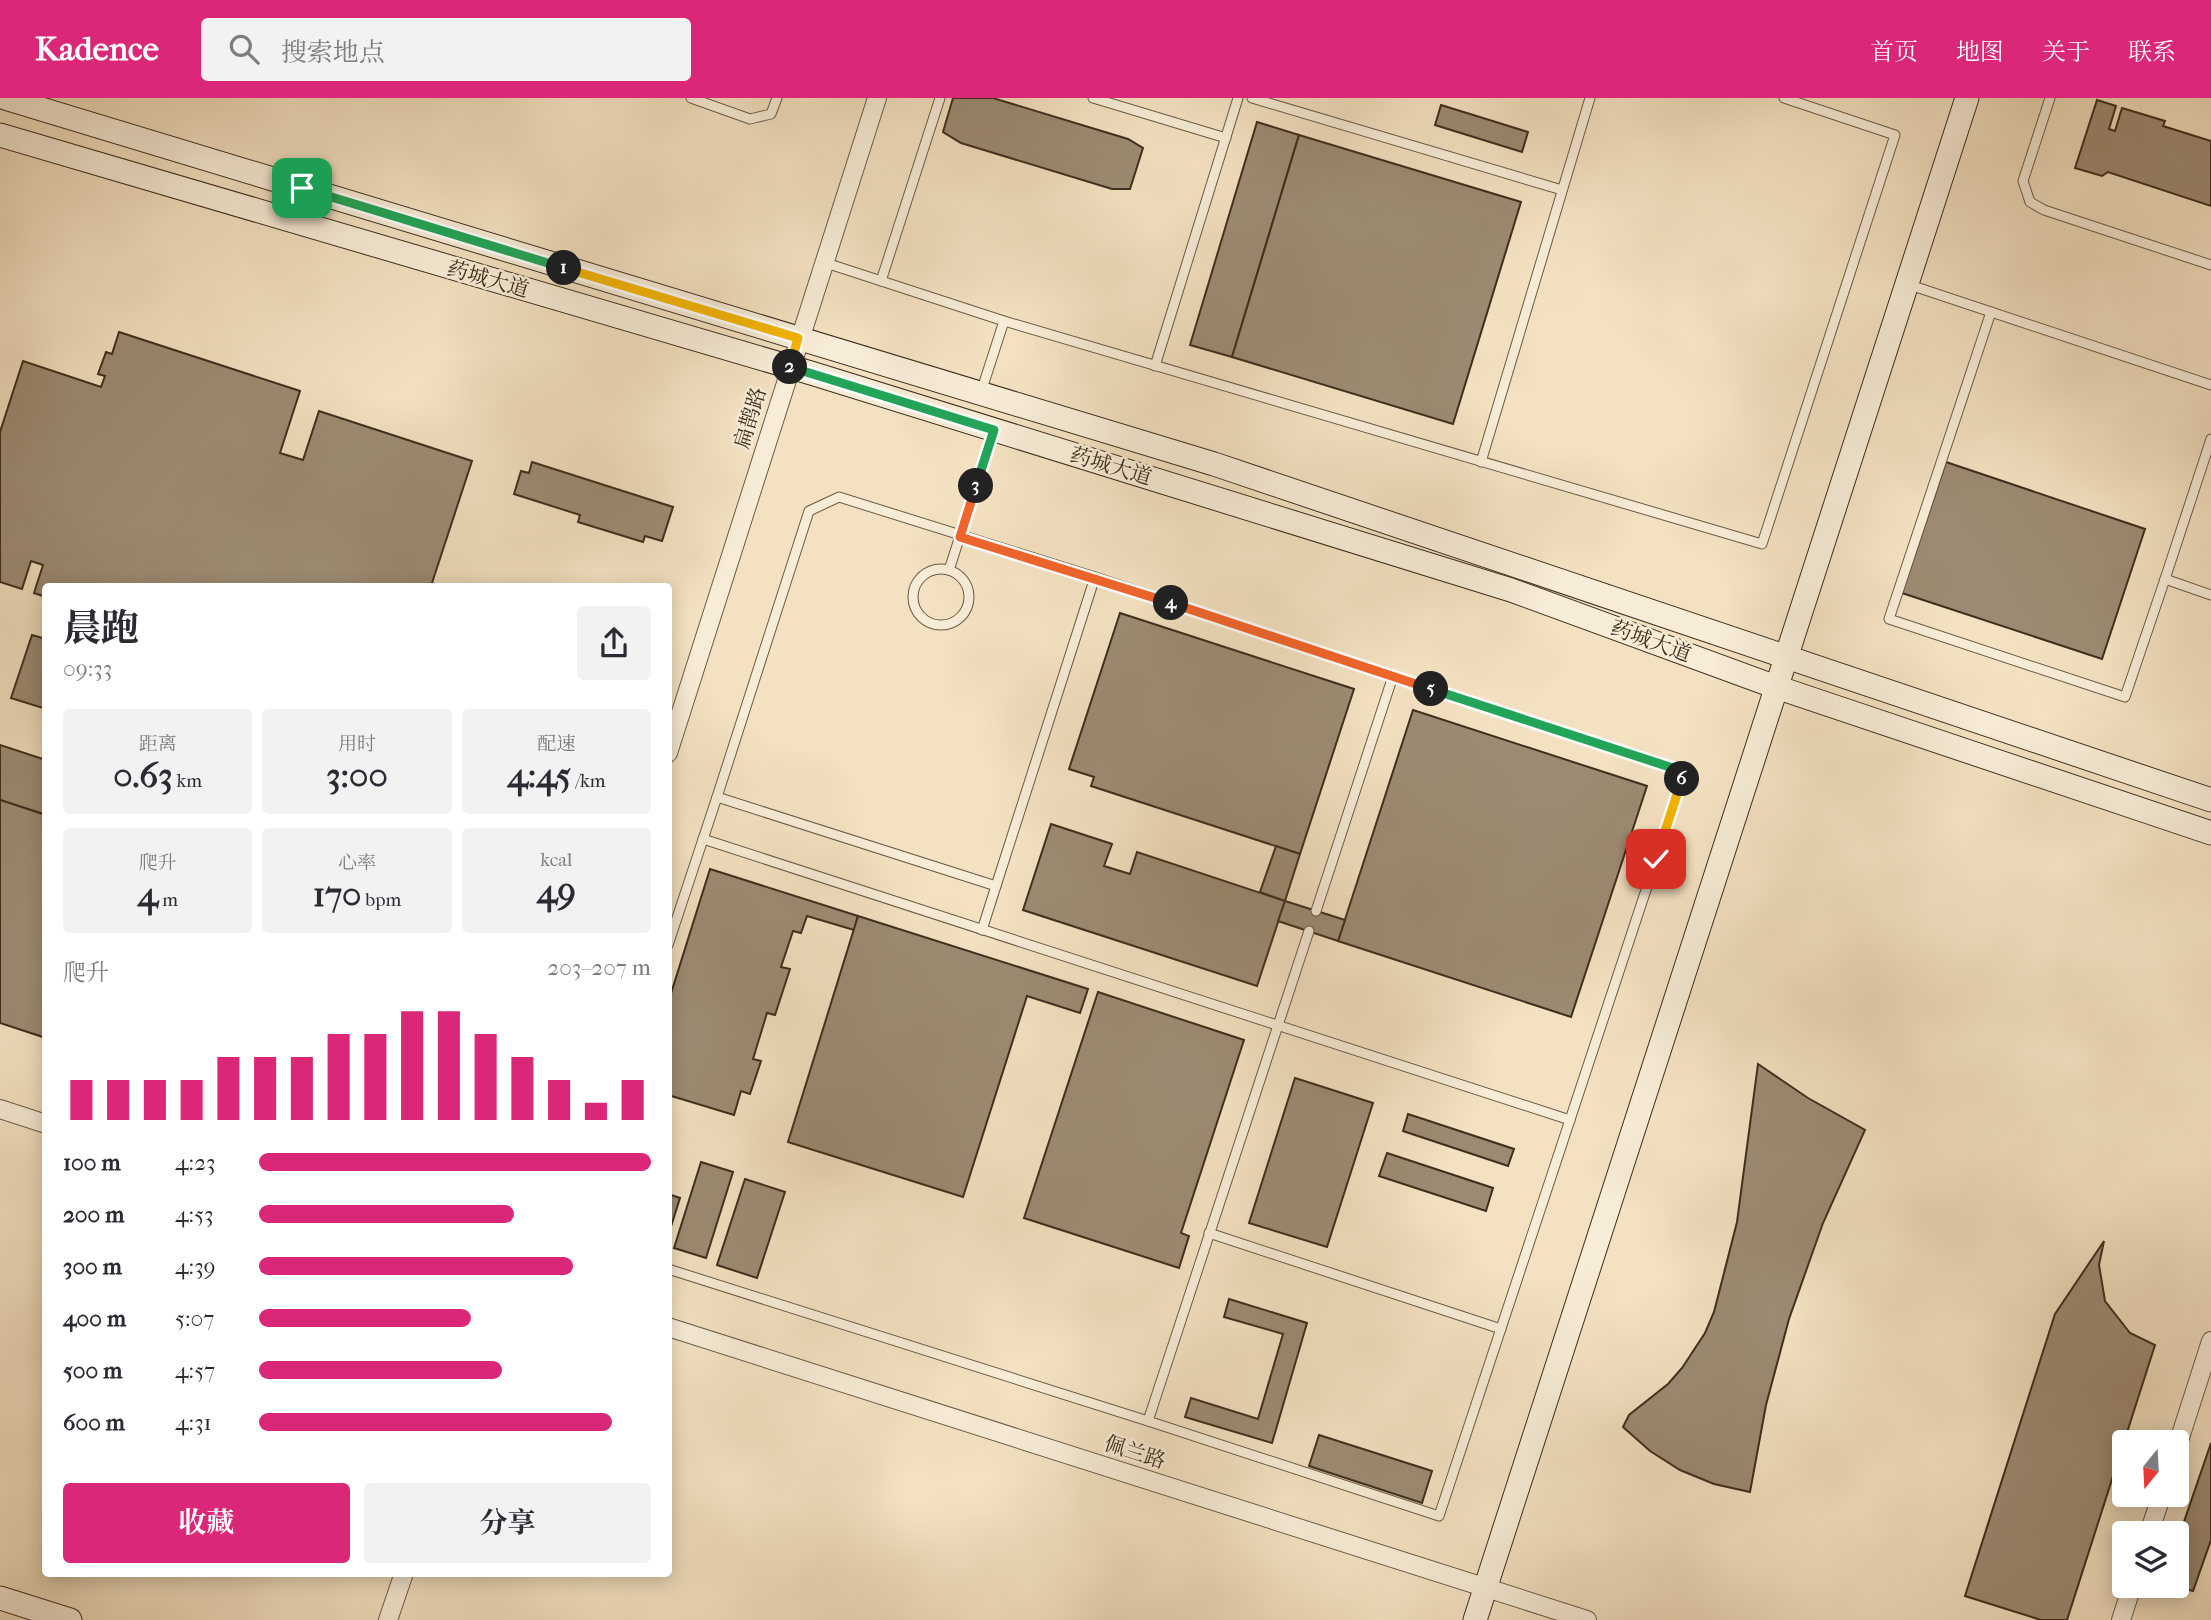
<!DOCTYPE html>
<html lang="zh">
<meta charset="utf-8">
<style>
body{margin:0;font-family:"IM FELL French Canon","Noto Serif SC",serif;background:#f2f2f3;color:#2b2b33;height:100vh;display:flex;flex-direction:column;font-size:26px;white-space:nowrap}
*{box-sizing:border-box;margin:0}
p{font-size:23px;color:#7c7c81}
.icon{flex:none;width:38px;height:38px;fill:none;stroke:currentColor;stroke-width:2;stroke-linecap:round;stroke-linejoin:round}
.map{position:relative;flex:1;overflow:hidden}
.details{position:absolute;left:42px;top:485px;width:630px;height:994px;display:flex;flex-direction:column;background:#fff;border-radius:7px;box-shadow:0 4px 18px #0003}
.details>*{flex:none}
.needle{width:46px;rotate:198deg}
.buttons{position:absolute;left:2112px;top:1332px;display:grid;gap:14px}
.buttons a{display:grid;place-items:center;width:77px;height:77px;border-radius:7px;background:#fff;box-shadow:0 4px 18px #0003;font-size:35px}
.pin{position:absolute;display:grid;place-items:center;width:60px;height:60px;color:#fff;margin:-30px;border-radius:14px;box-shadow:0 4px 10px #0006}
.km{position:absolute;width:35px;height:35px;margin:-18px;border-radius:50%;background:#222;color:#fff;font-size:19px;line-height:35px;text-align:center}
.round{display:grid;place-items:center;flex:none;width:74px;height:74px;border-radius:7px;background:#f2f2f3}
.headline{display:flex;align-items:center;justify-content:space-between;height:119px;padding:0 21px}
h1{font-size:38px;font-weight:700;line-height:52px}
.stats{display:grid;grid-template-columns:repeat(3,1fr);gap:10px;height:119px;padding:7px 21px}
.stats div{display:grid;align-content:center;border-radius:7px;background:#f2f2f3;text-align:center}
.stats b{font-size:35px;font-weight:700}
.stats small{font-size:19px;font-weight:400}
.stats p{font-size:19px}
.chart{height:196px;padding:14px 21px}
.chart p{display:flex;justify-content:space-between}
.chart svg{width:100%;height:126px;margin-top:7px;stroke:#db2777;stroke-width:6}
.primary-button{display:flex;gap:14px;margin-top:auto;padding:14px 21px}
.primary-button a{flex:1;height:80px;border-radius:7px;background:#db2777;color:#fff;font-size:28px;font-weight:700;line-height:80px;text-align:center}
.primary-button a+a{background:#f2f2f3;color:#2b2b33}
ul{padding:0 21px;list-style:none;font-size:23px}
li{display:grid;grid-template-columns:112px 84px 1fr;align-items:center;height:52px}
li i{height:18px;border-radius:9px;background:#db2777}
header{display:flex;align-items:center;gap:42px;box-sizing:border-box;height:98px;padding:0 35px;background:#db2777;color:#fff}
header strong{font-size:33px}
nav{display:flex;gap:38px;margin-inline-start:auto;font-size:24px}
.search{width:490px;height:63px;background:#f2f2f3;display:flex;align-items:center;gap:18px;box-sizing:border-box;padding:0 24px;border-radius:7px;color:#7c7c81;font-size:26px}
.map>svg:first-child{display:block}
.building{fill:#9c8b73;stroke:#3e2e1e;stroke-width:2}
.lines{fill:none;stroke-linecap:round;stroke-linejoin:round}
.lane-casing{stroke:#6b5b47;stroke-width:11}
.street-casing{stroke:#6b5b47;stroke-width:20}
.secondary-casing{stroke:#3e2e1e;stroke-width:25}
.lane{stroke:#f7ecd7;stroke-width:9}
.street{stroke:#f7ecd7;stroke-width:18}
.secondary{stroke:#f7ecd7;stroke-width:23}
.split-1-casing{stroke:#fff;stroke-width:14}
.split-2-casing{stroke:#fff;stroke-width:14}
.split-3-casing{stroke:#fff;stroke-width:14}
.split-4-casing{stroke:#fff;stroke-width:14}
.split-5-casing{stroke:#fff;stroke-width:14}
.split-6-casing{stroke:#fff;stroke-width:14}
.split-7-casing{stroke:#fff;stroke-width:14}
.split-1{stroke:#22a559;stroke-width:9}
.split-2{stroke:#f5b400;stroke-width:9}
.split-3{stroke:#22a559;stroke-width:9}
.split-4{stroke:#f0652b;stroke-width:9}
.split-5{stroke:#f0652b;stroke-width:9}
.split-6{stroke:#22a559;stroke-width:9}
.split-7{stroke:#f5b400;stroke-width:9}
.labels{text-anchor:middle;stroke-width:5;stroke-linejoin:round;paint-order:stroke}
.street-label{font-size:21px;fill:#3e2e1e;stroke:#f7ecd7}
</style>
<header>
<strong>Kadence</strong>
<div class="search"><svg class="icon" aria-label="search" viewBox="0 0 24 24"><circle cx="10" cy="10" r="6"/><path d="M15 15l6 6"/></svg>搜索地点</div>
<nav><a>首页</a><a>地图</a><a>关于</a><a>联系</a></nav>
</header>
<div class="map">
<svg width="2211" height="1522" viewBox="0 0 2211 1522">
<rect width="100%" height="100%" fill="#f3e1c1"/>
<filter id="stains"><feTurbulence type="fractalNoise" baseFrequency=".00286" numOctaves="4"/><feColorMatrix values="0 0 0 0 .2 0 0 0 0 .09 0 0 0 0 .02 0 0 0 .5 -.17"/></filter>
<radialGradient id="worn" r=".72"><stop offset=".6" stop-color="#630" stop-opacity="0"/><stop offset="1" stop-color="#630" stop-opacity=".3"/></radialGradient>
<g class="building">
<path d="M953 0H993L1128 41 1143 50 1130 91H1112L961 45 943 34Z"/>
<path d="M2097 2 2116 8 2109 31 2115 33 2122 10 2165 23 2163 28 2211 43V108L2108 74 2102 78 2075 70Z"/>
<path d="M1441 7 1528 34 1522 54 1435 27Z"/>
<path d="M1257 24 1299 37 1232 259 1190 247Z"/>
<path d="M1299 37 1521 104 1453 326 1232 259Z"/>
<path d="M119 234 300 293 280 355 303 362 319 313 472 363 431 488H46V499L34 495 43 467 31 463 22 491 0 484V334L23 263 101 289 105 278 98 276 106 254 112 256Z"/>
<path d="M532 364 673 409 662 443 645 438 643 444 578 424 580 417 514 396 521 373 529 375Z"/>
<path d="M1946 364 2145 431 2102 561 1902 495Z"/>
<path d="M1120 515 1354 591 1300 756 1091 688 1094 679 1069 671Z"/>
<path d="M32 537 46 541V611L11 600Z"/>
<path d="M1413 612 1647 688 1571 919 1338 843Z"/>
<path d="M0 647 46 662V717L0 702Z"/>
<path d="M0 702 46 717V940L0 925Z"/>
<path d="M1051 726 1112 746 1104 768 1130 776 1137 754 1285 803 1257 888 1023 812Z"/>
<path d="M1276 748 1300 756 1285 803 1260 794Z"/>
<path d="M710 771 858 818 854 832 807 818 801 835 793 833 781 869 790 871 775 917 767 915 753 961 761 963 750 996 741 993 734 1017 668 997V905Z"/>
<path d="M1285 803 1345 822 1338 843 1278 823Z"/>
<path d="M858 818 1088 891 1080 915 1027 898 963 1099 788 1044Z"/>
<path d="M1098 894 1244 942 1181 1135 1189 1138 1179 1170 1024 1120Z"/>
<path d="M1758 966 1808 1000 1865 1032 1823 1125 1789 1221 1766 1307 1750 1394 1714 1386 1680 1372 1650 1353 1623 1329 1629 1317 1668 1286 1682 1270 1705 1235 1714 1214 1737 1124Z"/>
<path d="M1295 980 1373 1005 1327 1149 1249 1125Z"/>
<path d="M1408 1016 1514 1051 1508 1068 1403 1033Z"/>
<path d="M1387 1055 1493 1090 1486 1113 1379 1078Z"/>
<path d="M701 1064 733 1074 706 1160 674 1150Z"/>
<path d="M745 1081 785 1094 757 1180 717 1167Z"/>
<path d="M668 1096 680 1100 668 1138Z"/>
<path d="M2104 1143 2099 1167 2105 1203 2130 1235 2155 1247 2067 1522H2041L1965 1498 2055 1216Z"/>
<path d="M1229 1201 1307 1225 1272 1345 1185 1319 1191 1300 1258 1321 1283 1236 1224 1219Z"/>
<path d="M1319 1337 1432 1373 1422 1405 1309 1368Z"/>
<path d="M2211 1345V1442L2193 1493 2176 1488 2177 1444Z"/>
</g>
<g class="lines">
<g class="lane-casing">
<g id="lane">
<path d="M691 0 750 21 771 16 777 0"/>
<path d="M1093 0 1226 40"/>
<path d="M1252 0 1562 92"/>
<path d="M2050 0 2023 83 2030 104 2044 112 2211 167"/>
<path d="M823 164 1004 223 981 294"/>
<path d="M881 183 940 0"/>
<path d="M1907 186 2211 287"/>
<path d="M1991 214 1889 521 2125 599 2165 481"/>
<path d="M1004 223 1762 446 1895 37 1784 0"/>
<path d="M1155 268 1238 0"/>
<path d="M2211 341 2165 481 2211 497"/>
<path d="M1481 364 1590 0"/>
<path d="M839 399 1095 479 996 788 717 699 809 413Z"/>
<circle cx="941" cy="499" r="28"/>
<path d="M949 472 994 333"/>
<path d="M1095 479 1685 674 1439 1418 1148 1323 1309 833"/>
<path d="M703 741 1570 1022"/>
<path d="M1316 813 1393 578"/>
<path d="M982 832 996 788"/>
<path d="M668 847 717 699"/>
<path d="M1209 1135 1501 1231"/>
<path d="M668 1171 1148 1323"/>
</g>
</g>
<g class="street-casing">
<g id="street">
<path d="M668 655 877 0"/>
<path d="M0 1011 46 1026"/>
<path d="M668 1229 1587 1522"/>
<path d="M2177 1349 2211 1243"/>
<path d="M2149 1435 2162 1396"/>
<path d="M388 1522 404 1475"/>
<path d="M2121 1522 2132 1488"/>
</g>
</g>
<g class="secondary-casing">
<g id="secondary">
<path d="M5 0 1214 366 2211 702"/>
<path d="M0 37 811 275 1511 492 1776 589 2211 735"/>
<path d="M0 1500 70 1522"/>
<path d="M1475 1522 1967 0"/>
</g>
</g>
<use href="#lane" class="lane"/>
<use href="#street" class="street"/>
<use href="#secondary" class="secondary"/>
</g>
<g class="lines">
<g class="split-1-casing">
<path id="split-1" d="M302 90 564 170"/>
</g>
<g class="split-2-casing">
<path id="split-2" d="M564 170 798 240 790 269"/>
</g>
<g class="split-3-casing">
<path id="split-3" d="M790 269 994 332 976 388"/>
</g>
<g class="split-4-casing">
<path id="split-4" d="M976 388 960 439 1171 505"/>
</g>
<g class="split-5-casing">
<path id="split-5" d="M1171 505 1431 591"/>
</g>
<g class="split-6-casing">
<path id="split-6" d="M1431 591 1685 674 1682 681"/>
</g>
<g class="split-7-casing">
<path id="split-7" d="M1656 761 1682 681"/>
</g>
<use href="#split-1" class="split-1"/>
<use href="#split-2" class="split-2"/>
<use href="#split-3" class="split-3"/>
<use href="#split-4" class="split-4"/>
<use href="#split-5" class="split-5"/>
<use href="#split-6" class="split-6"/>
<use href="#split-7" class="split-7"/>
</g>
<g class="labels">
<g class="street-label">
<text transform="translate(488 181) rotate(16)" y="7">药城大道</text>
<text transform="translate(750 320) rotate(-73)" y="7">扁鹊路</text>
<text transform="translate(1111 368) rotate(17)" y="7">药城大道</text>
<text transform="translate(1651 543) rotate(20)" y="7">药城大道</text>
<text transform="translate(1135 1354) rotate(18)" y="7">佩兰路</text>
</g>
</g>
<rect width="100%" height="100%" filter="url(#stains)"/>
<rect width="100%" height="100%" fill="url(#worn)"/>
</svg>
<div class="buttons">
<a><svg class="needle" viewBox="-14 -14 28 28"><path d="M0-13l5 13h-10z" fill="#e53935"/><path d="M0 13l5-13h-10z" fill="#7c7c81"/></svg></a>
<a><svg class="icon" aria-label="layers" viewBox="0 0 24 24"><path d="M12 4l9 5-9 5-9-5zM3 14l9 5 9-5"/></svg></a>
</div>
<div class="pin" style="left:302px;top:90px;background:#1e9e55"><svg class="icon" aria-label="arrive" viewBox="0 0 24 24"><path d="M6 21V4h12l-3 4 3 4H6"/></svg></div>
<div class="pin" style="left:1656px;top:761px;background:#d93025"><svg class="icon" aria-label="check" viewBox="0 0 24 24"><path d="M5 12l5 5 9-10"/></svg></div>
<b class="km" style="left:564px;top:170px">1</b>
<b class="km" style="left:790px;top:269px">2</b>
<b class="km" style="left:976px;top:388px">3</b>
<b class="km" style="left:1171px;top:505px">4</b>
<b class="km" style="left:1431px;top:591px">5</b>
<b class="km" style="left:1682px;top:681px">6</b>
<section class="details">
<div class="headline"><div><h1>晨跑</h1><p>09:33</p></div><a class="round"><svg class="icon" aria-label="share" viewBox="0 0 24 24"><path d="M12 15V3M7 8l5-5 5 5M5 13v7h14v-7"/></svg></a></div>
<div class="stats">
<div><p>距离</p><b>0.63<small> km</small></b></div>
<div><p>用时</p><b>3:00</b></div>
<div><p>配速</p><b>4:45<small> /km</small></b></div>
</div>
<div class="stats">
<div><p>爬升</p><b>4<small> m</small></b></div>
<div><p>心率</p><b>170<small> bpm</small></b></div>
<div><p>kcal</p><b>49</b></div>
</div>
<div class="chart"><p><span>爬升</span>203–207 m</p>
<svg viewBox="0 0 160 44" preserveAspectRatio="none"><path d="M5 44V30M15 44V30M25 44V30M35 44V30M45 44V22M55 44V22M65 44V22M75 44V14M85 44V14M95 44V6M105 44V6M115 44V14M125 44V22M135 44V30M145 44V38M155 44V30"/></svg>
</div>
<ul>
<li><b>100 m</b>4:23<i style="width:100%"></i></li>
<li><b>200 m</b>4:53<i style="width:65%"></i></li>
<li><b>300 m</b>4:39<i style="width:80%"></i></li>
<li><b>400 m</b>5:07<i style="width:54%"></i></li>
<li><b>500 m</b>4:57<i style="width:62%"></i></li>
<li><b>600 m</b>4:31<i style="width:90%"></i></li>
</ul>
<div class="primary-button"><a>收藏</a><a>分享</a></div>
</section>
</div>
